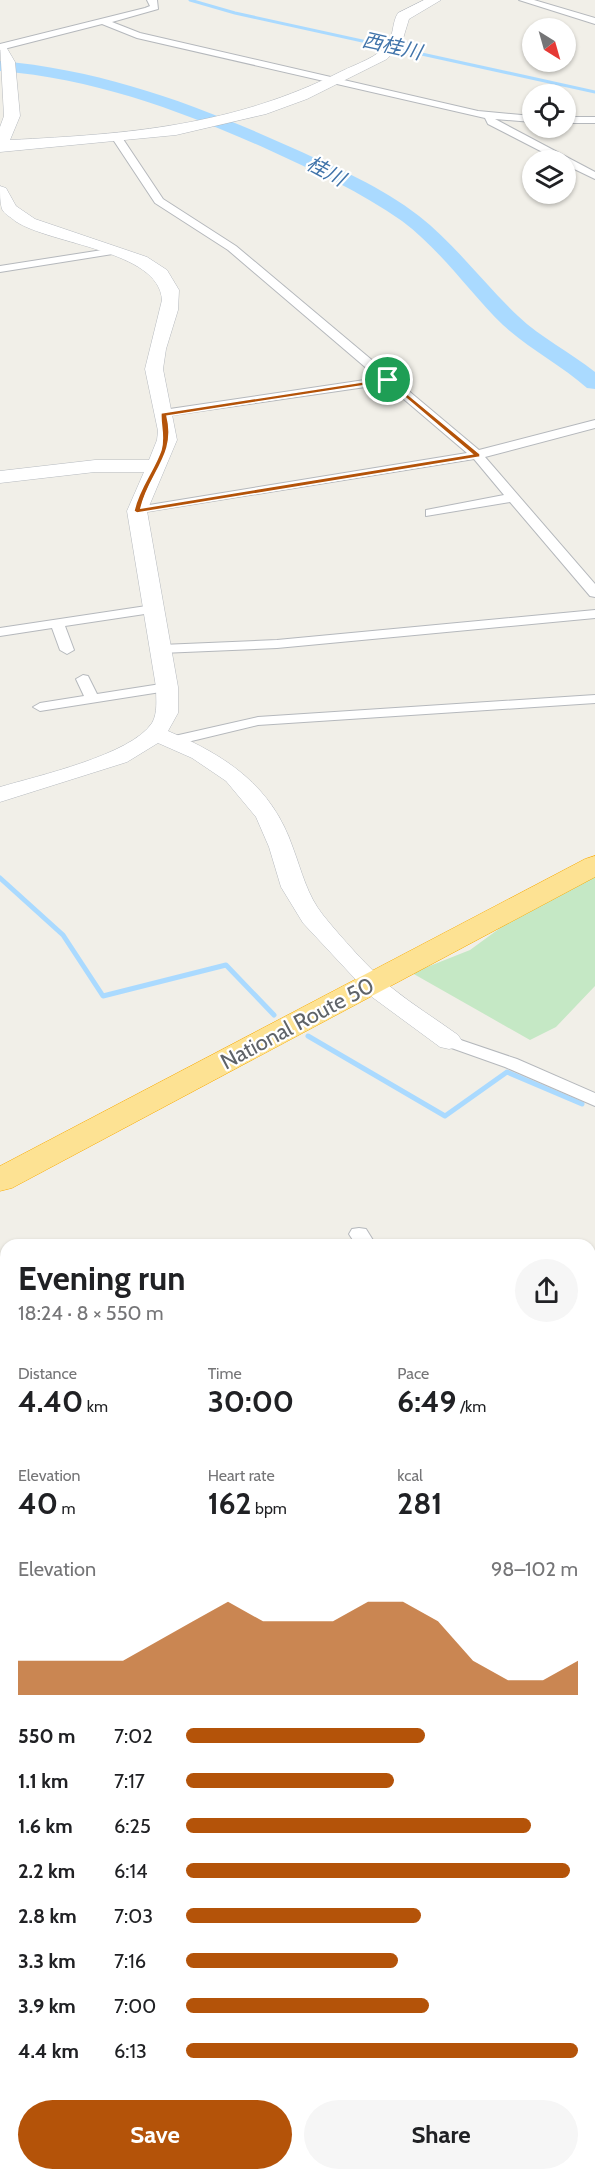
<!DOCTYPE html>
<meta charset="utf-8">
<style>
body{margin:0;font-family:Cabin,"Noto Sans JP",sans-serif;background:#f6f6f6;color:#202124;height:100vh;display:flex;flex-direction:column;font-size:22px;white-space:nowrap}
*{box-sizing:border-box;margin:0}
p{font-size:20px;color:#757577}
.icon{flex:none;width:33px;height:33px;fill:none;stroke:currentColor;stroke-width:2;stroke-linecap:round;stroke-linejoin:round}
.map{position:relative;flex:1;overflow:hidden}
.panel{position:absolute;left:0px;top:1239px;width:596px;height:942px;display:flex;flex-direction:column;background:#fff;border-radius:18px 18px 0 0;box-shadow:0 2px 4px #0004}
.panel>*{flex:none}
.needle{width:39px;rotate:143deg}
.tools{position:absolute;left:522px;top:18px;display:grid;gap:12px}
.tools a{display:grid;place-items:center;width:54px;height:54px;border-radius:50%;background:#fff;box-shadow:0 2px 4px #0004;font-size:30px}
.pin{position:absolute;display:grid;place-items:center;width:51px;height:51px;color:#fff;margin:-26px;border:3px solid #fff;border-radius:50%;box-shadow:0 2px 6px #0007}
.round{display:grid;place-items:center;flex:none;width:63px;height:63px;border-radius:32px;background:#f6f6f6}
.overview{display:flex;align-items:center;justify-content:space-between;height:102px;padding:0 18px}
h1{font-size:33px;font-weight:800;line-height:45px}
.metrics{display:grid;grid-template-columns:repeat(3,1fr);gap:9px;height:102px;padding:6px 18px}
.metrics div{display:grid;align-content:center}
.metrics b{font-size:30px;font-weight:800}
.metrics small{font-size:16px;font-weight:400}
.metrics p{font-size:16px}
.chart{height:168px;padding:12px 18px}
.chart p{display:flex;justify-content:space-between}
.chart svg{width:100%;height:108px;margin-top:6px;fill:#b45309;opacity:.7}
.button{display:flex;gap:12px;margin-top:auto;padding:12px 18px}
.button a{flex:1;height:69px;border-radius:36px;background:#b45309;color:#fff;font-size:24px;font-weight:800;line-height:69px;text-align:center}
.button a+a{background:#f6f6f6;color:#202124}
ul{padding:0 18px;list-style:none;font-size:20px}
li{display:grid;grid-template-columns:96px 72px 1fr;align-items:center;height:45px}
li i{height:15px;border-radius:8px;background:#b45309}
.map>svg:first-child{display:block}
.green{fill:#c5e8c5}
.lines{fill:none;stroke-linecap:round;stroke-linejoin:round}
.stream-far1{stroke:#aadaff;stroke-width:3}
.stream{stroke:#aadaff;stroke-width:5}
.river{fill:#aadaff;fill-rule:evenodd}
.street-casing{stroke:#b5b8bc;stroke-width:2}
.secondary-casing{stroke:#b6babf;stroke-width:1}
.highway-casing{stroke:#f9ab00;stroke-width:1}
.street{fill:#fff;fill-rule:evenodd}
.secondary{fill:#fff;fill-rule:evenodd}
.highway{fill:#fde293;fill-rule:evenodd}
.route{fill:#b45309;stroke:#fff;stroke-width:1.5;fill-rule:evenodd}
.labels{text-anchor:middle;stroke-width:4.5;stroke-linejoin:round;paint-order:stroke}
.far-water-label{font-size:20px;font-style:italic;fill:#4174aa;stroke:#fff}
.street-label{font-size:22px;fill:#5f6368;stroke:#fff}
</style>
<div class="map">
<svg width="595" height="2181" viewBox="0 0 595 2181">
<rect width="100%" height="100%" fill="#f1efe8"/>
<path class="green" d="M595 876V986L556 1027 530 1040 412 973 470 950 507 923Z"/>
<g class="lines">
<path class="stream-far1" d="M190 0 235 13 595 92"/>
<g class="stream">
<path d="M0 878 63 935 103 996 226 965 274 1015"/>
<path d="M308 1036 445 1116 507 1072 582 1104"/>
</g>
<path class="river" d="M0 61C105 70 200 106 295 149 337 168 382 187 419 216 456 245 484 284 518 316 541 338 570 352 595 372V389L587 388C561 365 529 349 503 325 469 292 441 250 402 221 361 192 315 171 269 150 182 111 96 79 0 71Z"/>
<g class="street-casing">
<g id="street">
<path d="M147 0H157L158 9 112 22 140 33 478 111 532 116V122L495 119 595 172V179L566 165V160H558L488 124 485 118 137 38 102 24 0 50V44L145 8 150 6Z"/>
<path d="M519 0H534L595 18V24Z"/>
<rect x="566" y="117" width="29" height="6"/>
<path d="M117 135 121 136 163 199 236 246 479 450 595 420V428L485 457 595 584V597L590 596 510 502 426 516V510L504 495 474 459 132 514V508L137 507 467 453 386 384 159 417 157 414 163 410 378 378 228 250 155 203 112 138Z"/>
<path d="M115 248 119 249V253L0 272V266Z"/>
<path d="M153 605 160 609 158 612 65 626 74 650 67 654 60 650 52 628 0 636V628Z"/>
<path d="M595 610V618L277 648 161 653 154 649 161 645 277 640Z"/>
<path d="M83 675 88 676 97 694 167 683 174 687 167 691 40 711 33 707 40 703 84 696 76 679Z"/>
<path d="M595 695V703L258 725 175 745 167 740 170 737 258 717Z"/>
<path d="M449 1036 517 1059 595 1093V1106L505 1067 443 1045 440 1041 443 1037Z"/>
<path d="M359 1228 366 1229 376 1245H356L349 1234 352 1229Z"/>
<rect x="590" y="1354" width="5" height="14"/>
<path d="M6 1444V1460L0 1461V1445Z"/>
<path d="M595 1520V1542L590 1543V1522Z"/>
<path d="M0 1782 6 1784V1843L0 1845V1822L6 1820 0 1818Z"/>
<path d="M590 1826 595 1828V1918L590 1920Z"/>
<path d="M338 2175H425L427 2181H340Z"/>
<rect x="561" y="2175" width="26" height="6"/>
</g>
</g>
<g class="secondary-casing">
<g id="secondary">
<path d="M424 0H441L409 19 402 42 387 59 307 99 266 114 176 135 0 152V127L4 116 0 44 5 45 15 62 20 116 10 140C130 134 233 126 342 71 356 64 379 57 388 43 394 34 392 22 398 13Z"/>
<path d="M0 186 6 188 16 206 35 219 147 257 167 270 179 290 178 310 166 349 163 369 177 440 147 511 178 687V713L168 731C227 756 272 786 293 848 302 872 307 895 323 915 340 936 370 970 392 988 413 1005 436 1019 458 1035L462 1041 458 1047 449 1049 440 1047 372 997 303 923 281 887 269 847 256 817 226 781 192 758 158 743 127 762 0 802V787C37 776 131 755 152 723 158 713 156 699 156 687L127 511 144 472H95L0 483V471L95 460H149L157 440 158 431 145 369 162 300C159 250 51 245 15 221 11 217 4 214 2 209 0 203 0 193 0 186Z"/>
</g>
</g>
<g class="highway-casing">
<path id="highway" d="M595 856V877L12 1188 0 1191V1166L585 859Z"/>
</g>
<use href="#street" class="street"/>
<use href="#secondary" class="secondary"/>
<use href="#highway" class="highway"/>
</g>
<path class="route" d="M388 378 480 454V457L137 513 134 511C138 489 154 471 161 450 165 436 160 425 161 413ZM387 382 472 454 141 508C149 473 177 455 167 416Z"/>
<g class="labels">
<g class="far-water-label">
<text transform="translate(392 46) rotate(13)" y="7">西桂川</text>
<text transform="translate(326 171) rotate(28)" y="7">桂川</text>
</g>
<g class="street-label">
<text transform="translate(297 1023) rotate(-28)" y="8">National Route 50</text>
</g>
</g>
</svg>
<div class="tools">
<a><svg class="needle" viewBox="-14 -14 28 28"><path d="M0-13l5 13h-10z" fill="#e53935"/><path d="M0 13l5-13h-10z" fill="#757577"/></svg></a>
<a><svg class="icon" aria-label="locate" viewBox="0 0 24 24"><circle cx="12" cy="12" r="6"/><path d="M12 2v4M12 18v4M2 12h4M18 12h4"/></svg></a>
<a><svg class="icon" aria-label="layers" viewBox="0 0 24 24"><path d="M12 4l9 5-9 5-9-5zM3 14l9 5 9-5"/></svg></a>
</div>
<div class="pin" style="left:388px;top:380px;background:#1e9e55"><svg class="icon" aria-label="arrive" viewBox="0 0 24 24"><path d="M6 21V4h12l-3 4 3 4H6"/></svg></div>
<section class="panel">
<div class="overview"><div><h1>Evening run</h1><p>18:24 · 8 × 550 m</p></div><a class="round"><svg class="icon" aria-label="share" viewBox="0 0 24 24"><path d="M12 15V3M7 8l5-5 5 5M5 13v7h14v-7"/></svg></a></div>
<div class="metrics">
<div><p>Distance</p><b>4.40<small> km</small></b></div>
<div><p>Time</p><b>30:00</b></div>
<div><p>Pace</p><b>6:49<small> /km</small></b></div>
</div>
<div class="metrics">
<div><p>Elevation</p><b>40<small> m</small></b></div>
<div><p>Heart rate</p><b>162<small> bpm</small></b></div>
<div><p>kcal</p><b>281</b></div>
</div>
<div class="chart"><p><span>Elevation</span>98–102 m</p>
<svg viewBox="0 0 160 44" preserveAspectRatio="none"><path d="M0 44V30L10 30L20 30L30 30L40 22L50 14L60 6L70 14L80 14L90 14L100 6L110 6L120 14L130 30L140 38L150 38L160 30V44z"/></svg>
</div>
<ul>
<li><b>550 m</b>7:02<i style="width:61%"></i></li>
<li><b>1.1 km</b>7:17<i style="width:53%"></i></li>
<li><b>1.6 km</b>6:25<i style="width:88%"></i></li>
<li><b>2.2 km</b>6:14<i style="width:98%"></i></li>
<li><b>2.8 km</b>7:03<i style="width:60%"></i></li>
<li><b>3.3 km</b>7:16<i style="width:54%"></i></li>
<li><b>3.9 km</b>7:00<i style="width:62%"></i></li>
<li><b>4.4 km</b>6:13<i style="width:100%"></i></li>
</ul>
<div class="button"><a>Save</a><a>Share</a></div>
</section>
</div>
